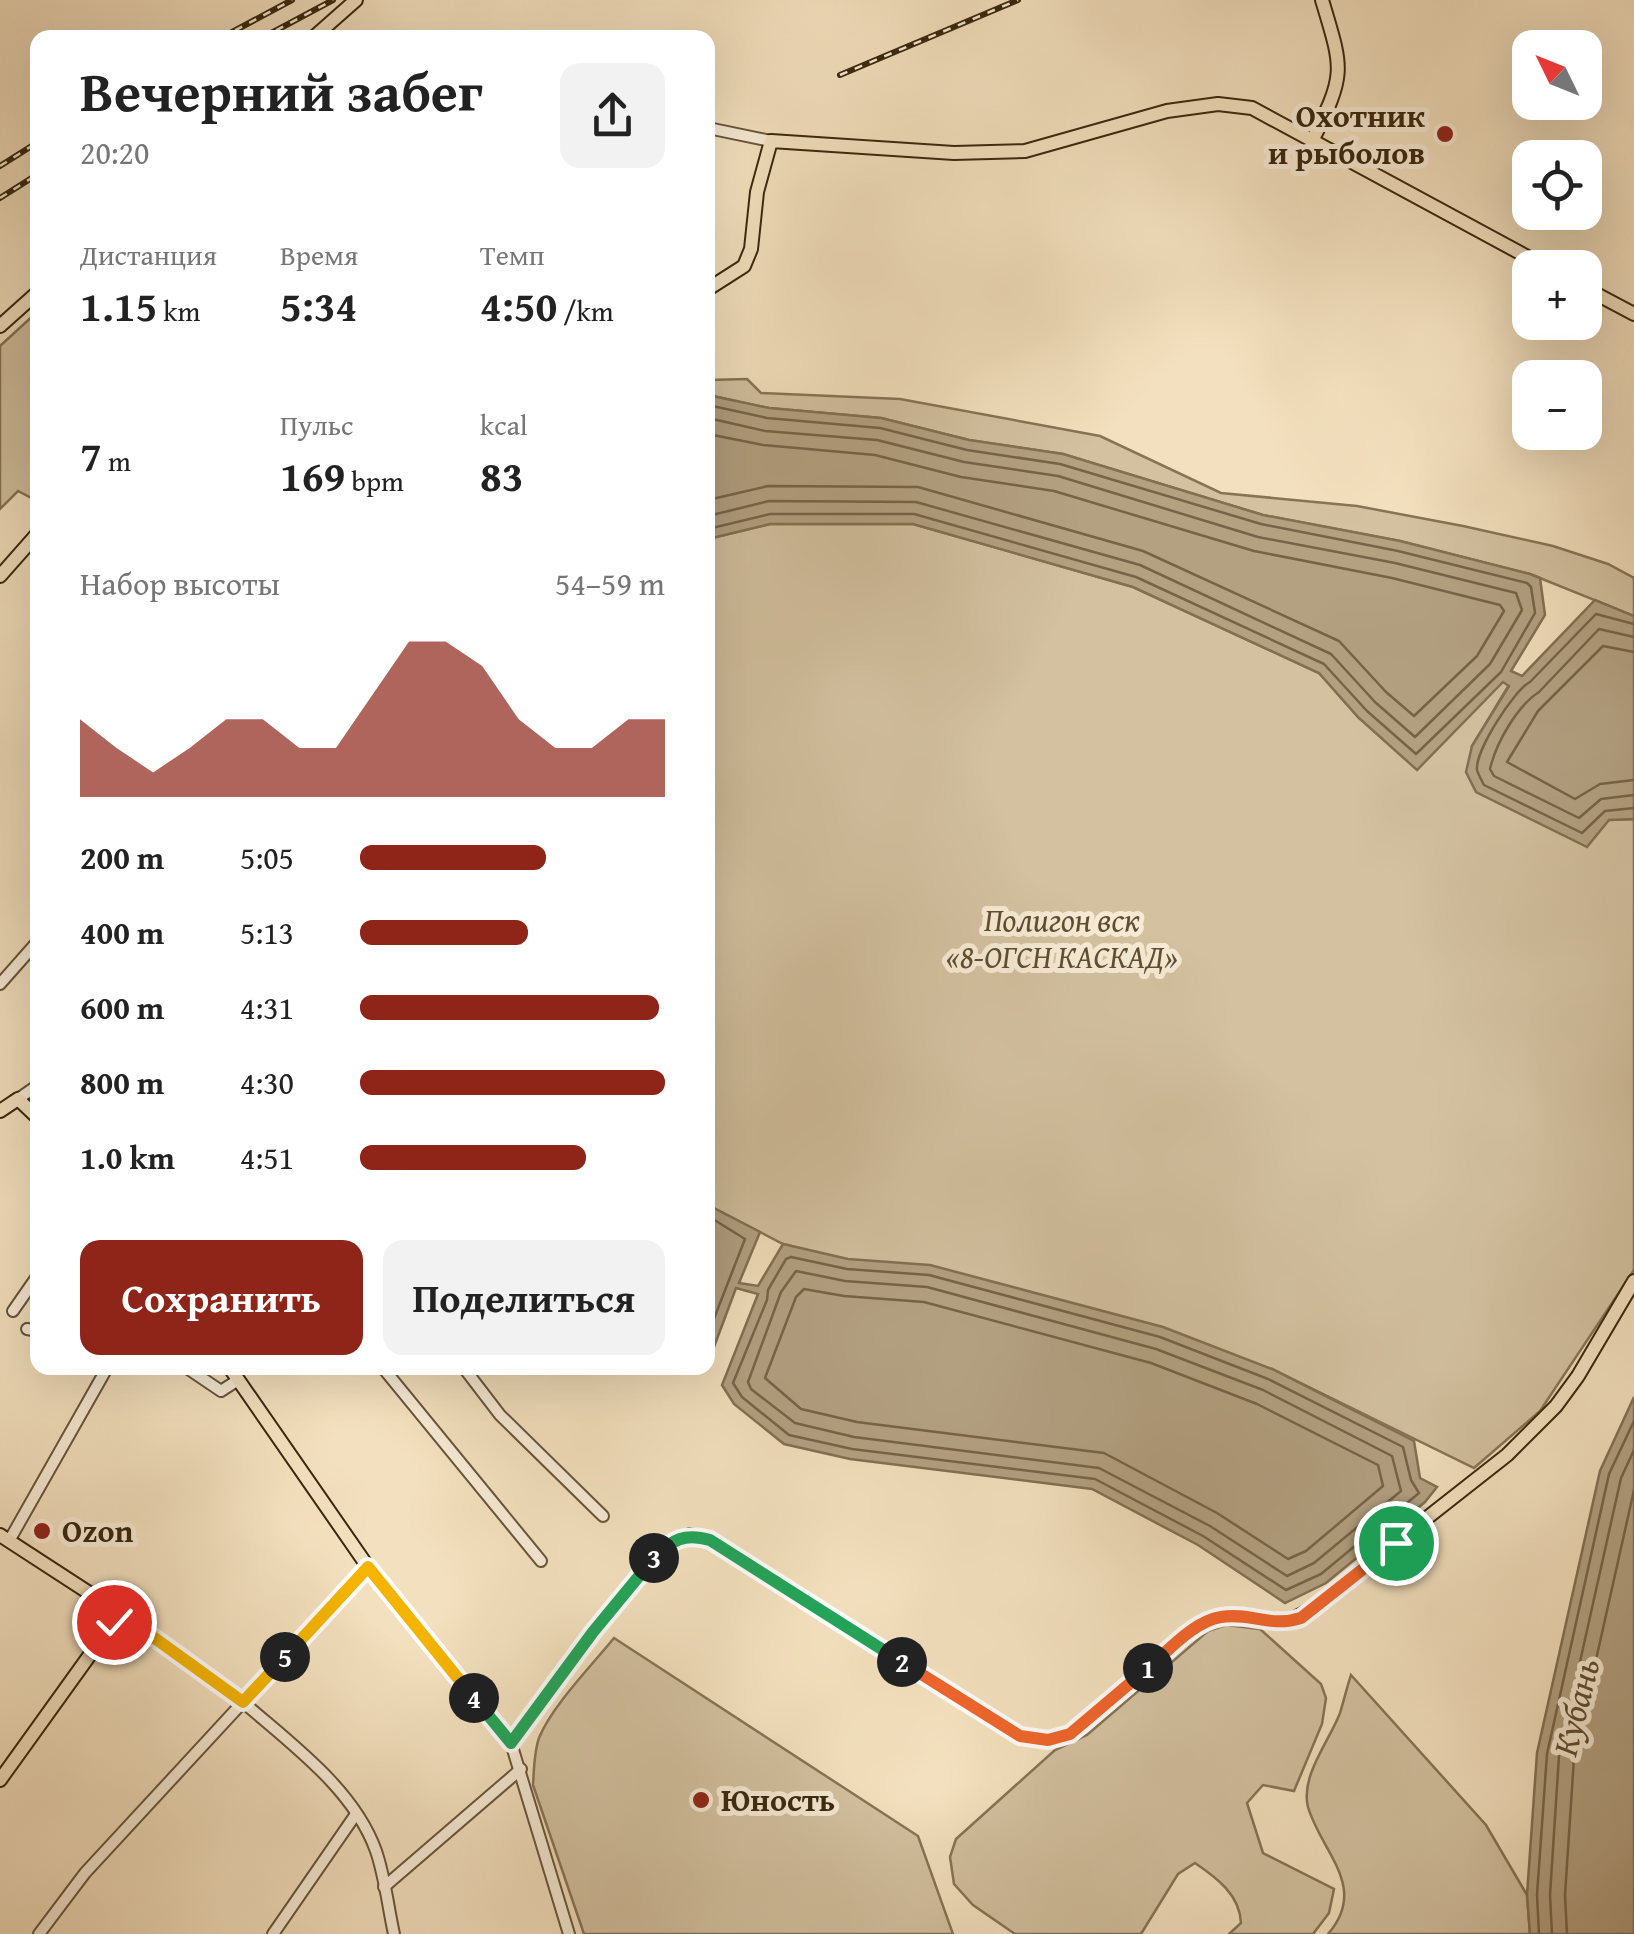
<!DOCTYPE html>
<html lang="ru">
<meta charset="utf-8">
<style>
body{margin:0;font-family:"Gentium Book Plus",serif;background:#f2f2f2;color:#222;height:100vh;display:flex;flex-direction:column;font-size:38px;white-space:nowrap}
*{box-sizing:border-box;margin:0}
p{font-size:32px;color:#767676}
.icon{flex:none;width:55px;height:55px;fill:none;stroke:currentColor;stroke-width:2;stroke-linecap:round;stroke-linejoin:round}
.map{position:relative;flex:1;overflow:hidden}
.panel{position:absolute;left:30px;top:30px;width:685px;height:1345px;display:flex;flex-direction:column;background:#fff;border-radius:20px;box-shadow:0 10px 40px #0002}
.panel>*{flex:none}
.needle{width:65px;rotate:313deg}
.buttons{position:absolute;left:1512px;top:30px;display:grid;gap:20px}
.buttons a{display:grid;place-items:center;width:90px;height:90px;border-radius:20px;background:#fff;box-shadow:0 10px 40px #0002;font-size:50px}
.pin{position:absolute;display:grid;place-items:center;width:85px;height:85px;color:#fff;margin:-42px;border:5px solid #fff;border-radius:50%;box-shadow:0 2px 10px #0007}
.km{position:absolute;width:50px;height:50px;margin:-25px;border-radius:50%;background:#222;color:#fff;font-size:28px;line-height:50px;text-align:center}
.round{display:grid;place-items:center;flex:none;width:105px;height:105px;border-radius:20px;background:#f2f2f2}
.summary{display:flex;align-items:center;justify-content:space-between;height:170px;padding:0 50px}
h1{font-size:55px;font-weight:700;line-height:75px}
.stats{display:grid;grid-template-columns:repeat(3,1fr);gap:15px;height:170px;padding:10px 50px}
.stats div{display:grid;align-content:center}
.stats b{font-size:42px;font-weight:700}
.stats small{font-size:28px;font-weight:400}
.stats p{font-size:28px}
.chart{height:280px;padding:20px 50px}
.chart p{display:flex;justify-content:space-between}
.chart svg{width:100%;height:180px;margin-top:10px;fill:#8f2418;opacity:.7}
.button{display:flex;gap:20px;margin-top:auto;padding:20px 50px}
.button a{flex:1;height:115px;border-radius:20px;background:#8f2418;color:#fff;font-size:40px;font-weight:700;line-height:115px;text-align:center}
.button a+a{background:#f2f2f2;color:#222}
ul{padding:0 50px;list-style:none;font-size:32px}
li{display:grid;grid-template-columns:160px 120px 1fr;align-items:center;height:75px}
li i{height:25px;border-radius:12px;background:#8f2418}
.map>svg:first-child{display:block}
.green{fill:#d3c1a0;stroke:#867456;stroke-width:2.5}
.water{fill:#b3a182;stroke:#827053;stroke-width:2.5}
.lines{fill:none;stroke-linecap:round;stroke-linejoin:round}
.shore{stroke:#766448;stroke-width:2.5}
.minor-casing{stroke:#675539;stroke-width:14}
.major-casing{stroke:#38270d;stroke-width:16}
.minor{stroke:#f7ebd5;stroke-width:10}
.major{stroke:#f3e0be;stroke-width:12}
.rail-casing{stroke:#38270d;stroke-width:6}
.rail{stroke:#f7ebd5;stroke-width:2.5;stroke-dasharray:8;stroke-linecap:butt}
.split-1-casing{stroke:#fff;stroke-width:20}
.split-2-casing{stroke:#fff;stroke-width:20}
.split-3-casing{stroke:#fff;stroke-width:20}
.split-4-casing{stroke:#fff;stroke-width:20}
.split-5-casing{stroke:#fff;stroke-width:20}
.split-6-casing{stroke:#fff;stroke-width:20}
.split-1{stroke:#f0652b;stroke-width:12}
.split-2{stroke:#f0652b;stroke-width:12}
.split-3{stroke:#22a559;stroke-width:12}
.split-4{stroke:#22a559;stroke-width:12}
.split-5{stroke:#f5b400;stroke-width:12}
.split-6{stroke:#f5b400;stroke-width:12}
.poi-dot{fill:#8f2418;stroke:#f7ebd5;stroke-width:4}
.labels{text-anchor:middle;stroke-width:10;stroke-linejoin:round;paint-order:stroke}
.poi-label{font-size:32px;font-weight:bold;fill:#38270d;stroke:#f7ebd5;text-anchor:start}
.park-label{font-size:32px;font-style:italic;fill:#5f4e32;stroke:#f7ebd5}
.water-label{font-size:35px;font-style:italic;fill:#5d4c30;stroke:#f7ebd5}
</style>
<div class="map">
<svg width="1634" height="1934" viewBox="0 0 1634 1934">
<rect width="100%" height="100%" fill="#f3e0be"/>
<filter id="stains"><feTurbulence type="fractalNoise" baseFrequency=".002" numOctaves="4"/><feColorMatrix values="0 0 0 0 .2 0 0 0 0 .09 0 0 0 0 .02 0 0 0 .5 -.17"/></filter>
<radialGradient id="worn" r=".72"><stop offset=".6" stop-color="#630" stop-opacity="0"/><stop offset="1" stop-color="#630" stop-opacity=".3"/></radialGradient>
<g class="green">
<path d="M37 312V501L18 491 0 509V346Z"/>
<path d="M747 379 761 393 900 399 1100 436 1221 493 1357 506 1463 526 1553 546 1608 564 1634 578V616L1530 574 1400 541 1263 515 1063 454 969 440 881 418 769 408 708 395V380Z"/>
<path d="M770 524H913L1133 587 1319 673 1359 718 1503 682 1509 685 1472 746 1609 820 1634 819V1270L1540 1411 1474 1468 1272 1369 783 1244 708 1205V539Z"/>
<path d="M1226 1625 1260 1629 1321 1684 1326 1698 1322 1724 1294 1791 1263 1785 1247 1803 1263 1853 1334 1889 1329 1913 1313 1934H1229L1241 1923C1240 1895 1217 1878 1195 1863L1178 1874 1141 1934H1015L973 1905 954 1884 950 1857 956 1839 1055 1750 1087 1735 1208 1631Z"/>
<path d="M614 1638 918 1836 953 1934H584L533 1785C534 1770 534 1752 539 1738 551 1707 593 1664 614 1638Z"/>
<path d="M1351 1675 1486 1825 1527 1895 1530 1934H1328C1369 1887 1321 1852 1308 1807 1300 1776 1330 1740 1340 1713 1344 1700 1347 1687 1351 1675Z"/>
</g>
<g class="water">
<path d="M708 395 769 408 881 418 969 440 1063 454 1263 515 1400 541 1530 574 1540 578 1545 615 1511 671 1522 676 1595 600 1634 616V819L1609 820 1587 847 1476 792 1466 772 1472 746 1509 686 1503 682 1417 770 1359 718 1319 673 1133 587 913 524H770L708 539Z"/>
<path d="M708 1205 760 1232 739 1283 758 1286 783 1244 848 1259 930 1265 1163 1327 1272 1369 1414 1441 1420 1478 1437 1487 1425 1502 1326 1583 1285 1603 1198 1545 1092 1489 850 1459 784 1444 734 1404 722 1385 758 1294 736 1288 708 1363Z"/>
<path d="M1634 1397V1934H1530L1527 1895 1537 1753 1600 1471Z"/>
</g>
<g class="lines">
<g class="shore">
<path d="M708 405 767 418 880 428 967 450 1060 464 1261 524 1398 551 1527 583 1531 587 1535 613 1501 672 1416 754 1367 711 1324 664 1136 577 914 514H770L708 529"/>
<path d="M708 418 765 431 877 440 964 462 1058 476 1258 537 1395 563 1516 593 1522 610 1490 664 1415 737 1375 702 1331 654 1140 565 916 502 769 501 708 516"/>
<path d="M708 434 763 445 875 455 961 477 1054 491 1254 551 1392 578 1500 605 1504 611 1477 656 1414 716 1386 692 1339 641 1143 551 918 487 768 486 708 500"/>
<path d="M1634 624 1596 614 1530 682C1514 690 1475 751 1477 770 1478 774 1482 781 1484 785L1582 833 1605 811 1634 808"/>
<path d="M1634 637 1599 629 1539 692C1517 706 1496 743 1490 769L1494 776 1579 818 1601 799 1634 795"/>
<path d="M1634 652 1603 646 1538 711 1507 762 1575 799 1600 784 1634 780"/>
<path d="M708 1216 745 1239 708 1334"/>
<path d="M791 1257 847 1269 929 1275 1160 1337 1268 1379 1403 1447 1411 1480 1419 1493 1321 1574 1286 1590 1203 1536 1095 1479 852 1449 789 1435 742 1397 733 1383 767 1300 768 1290 786 1259Z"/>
<path d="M796 1271 845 1281 927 1287 1156 1349 1263 1390 1392 1456 1401 1491 1314 1563 1287 1576 1210 1526 1099 1468 854 1437 795 1423 751 1389 748 1382 781 1292Z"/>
<path d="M804 1289 844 1296 924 1302 1151 1363 1257 1404 1378 1465 1383 1486 1306 1551 1288 1559 1217 1513 1104 1453 857 1422 801 1409 765 1378 796 1297Z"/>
<path d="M1539 1934 1537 1895 1547 1754 1609 1474 1634 1421"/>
<path d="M1552 1934 1550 1895 1559 1756 1621 1478 1634 1450"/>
<path d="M1567 1934 1565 1895 1574 1758 1634 1490"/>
</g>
<g class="minor-casing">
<g id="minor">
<path d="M708 128 771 141"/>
<path d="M0 984 38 941"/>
<path d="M18 1099 38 1085"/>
<path d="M13 1311 38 1275"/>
<path d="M27 1329 38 1331"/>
<path d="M187 1368 221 1391 238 1380"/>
<path d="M383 1368 541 1561"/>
<path d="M464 1368 500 1415 603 1516"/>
<path d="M9 1541 107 1368"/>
<path d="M511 1743 569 1934"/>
<path d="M384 1887 521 1769"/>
<path d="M39 1934 85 1873 243 1702C291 1744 354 1789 376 1851 385 1877 388 1907 394 1934"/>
<path d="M273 1934 356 1814"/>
</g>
</g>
<g class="major-casing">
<g id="major">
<path d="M313 38 356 0"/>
<path d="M1313 139C1346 73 1343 70 1322 0"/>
<path d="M1585 288 1634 314"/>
<path d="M708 289 744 266 751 249 757 192 771 141 954 153 1025 151 1167 111 1218 104 1252 108 1548 268"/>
<path d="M0 326 38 292"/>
<path d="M0 576 38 533"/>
<path d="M0 1111 18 1099 38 1118"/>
<path d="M230 1368 368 1567 511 1743 593 1632 656 1555 672 1541 690 1535 710 1540 1020 1736 1048 1740 1070 1734 1195 1629C1202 1625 1209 1620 1216 1618 1261 1604 1266 1644 1320 1602L1507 1455 1556 1406 1578 1376 1634 1281"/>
<path d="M0 1535 120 1613 243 1702 368 1567"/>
<path d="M0 1780 120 1613"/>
</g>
</g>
<use href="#minor" class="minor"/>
<use href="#major" class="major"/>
<g class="rail-casing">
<g id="rail">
<path d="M221 38 292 0"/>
<path d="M262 38 333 0"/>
<path d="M840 75 1018 0"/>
<path d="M0 166 38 142"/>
<path d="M0 198 38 174"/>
</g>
</g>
<use href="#rail" class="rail"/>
</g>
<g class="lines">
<g class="split-1-casing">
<path id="split-1" d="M1148 1668C1168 1651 1194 1621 1221 1617 1250 1612 1270 1628 1301 1618L1396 1543"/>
</g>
<g class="split-2-casing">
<path id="split-2" d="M902 1662 1020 1736 1048 1740 1070 1734 1148 1668"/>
</g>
<g class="split-3-casing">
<path id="split-3" d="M654 1558C672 1539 685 1533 710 1540L902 1662"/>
</g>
<g class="split-4-casing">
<path id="split-4" d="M474 1698 511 1743 593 1632 654 1558"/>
</g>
<g class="split-5-casing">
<path id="split-5" d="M285 1657 368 1567 474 1698"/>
</g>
<g class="split-6-casing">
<path id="split-6" d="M114 1622 120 1613 243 1702 285 1657"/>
</g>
<use href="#split-1" class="split-1"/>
<use href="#split-2" class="split-2"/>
<use href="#split-3" class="split-3"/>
<use href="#split-4" class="split-4"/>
<use href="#split-5" class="split-5"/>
<use href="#split-6" class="split-6"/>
</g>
<g class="poi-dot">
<circle cx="1445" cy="134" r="10"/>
<circle cx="42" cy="1531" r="10"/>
<circle cx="701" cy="1800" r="10"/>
</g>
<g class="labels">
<g class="poi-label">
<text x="1425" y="127" text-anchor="end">Охотник<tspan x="1425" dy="37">и рыболов</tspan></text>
<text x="62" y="1542">Ozon</text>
<text x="721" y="1811">Юность</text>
</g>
<g class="park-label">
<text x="1062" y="931">Полигон вск<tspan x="1062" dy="37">«8-ОГСН КАСКАД»</tspan></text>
</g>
<g class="water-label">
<text transform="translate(1576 1707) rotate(-76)" y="12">Кубань</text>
</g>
</g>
<rect width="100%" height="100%" filter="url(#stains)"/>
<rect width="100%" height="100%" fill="url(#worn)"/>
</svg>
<div class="buttons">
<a><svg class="needle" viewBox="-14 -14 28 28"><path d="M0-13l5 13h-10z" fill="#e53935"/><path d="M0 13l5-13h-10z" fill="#767676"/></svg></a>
<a><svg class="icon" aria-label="locate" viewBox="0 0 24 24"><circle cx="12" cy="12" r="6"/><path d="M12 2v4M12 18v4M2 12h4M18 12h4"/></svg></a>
<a>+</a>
<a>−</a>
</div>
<div class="pin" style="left:1396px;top:1543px;background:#1e9e55"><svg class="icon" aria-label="arrive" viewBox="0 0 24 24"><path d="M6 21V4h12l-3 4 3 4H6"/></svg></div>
<div class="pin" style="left:114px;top:1622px;background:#d93025"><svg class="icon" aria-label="check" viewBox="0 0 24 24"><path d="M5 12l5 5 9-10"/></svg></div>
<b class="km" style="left:1148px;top:1668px">1</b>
<b class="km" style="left:902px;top:1662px">2</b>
<b class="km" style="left:654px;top:1558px">3</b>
<b class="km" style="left:474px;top:1698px">4</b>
<b class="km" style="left:285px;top:1657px">5</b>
<section class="panel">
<div class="summary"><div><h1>Вечерний забег</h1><p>20:20</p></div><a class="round"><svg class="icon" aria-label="share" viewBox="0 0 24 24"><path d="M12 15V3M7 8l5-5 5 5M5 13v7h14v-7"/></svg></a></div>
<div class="stats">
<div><p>Дистанция</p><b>1.15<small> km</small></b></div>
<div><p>Время</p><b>5:34</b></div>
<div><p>Темп</p><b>4:50<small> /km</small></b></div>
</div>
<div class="stats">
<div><b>7<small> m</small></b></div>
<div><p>Пульс</p><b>169<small> bpm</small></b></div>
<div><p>kcal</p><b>83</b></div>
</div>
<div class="chart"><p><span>Набор высоты</span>54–59 m</p>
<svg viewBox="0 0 160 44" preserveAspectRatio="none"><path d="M0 44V25L10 32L20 38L30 32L40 25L50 25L60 32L70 32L80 19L90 6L100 6L110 12L120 25L130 32L140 32L150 25L160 25V44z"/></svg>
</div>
<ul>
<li><b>200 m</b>5:05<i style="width:61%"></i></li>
<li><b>400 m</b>5:13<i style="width:55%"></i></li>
<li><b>600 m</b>4:31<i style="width:98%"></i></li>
<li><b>800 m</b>4:30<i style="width:100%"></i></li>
<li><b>1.0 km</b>4:51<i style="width:74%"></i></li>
</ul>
<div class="button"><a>Сохранить</a><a>Поделиться</a></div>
</section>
</div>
